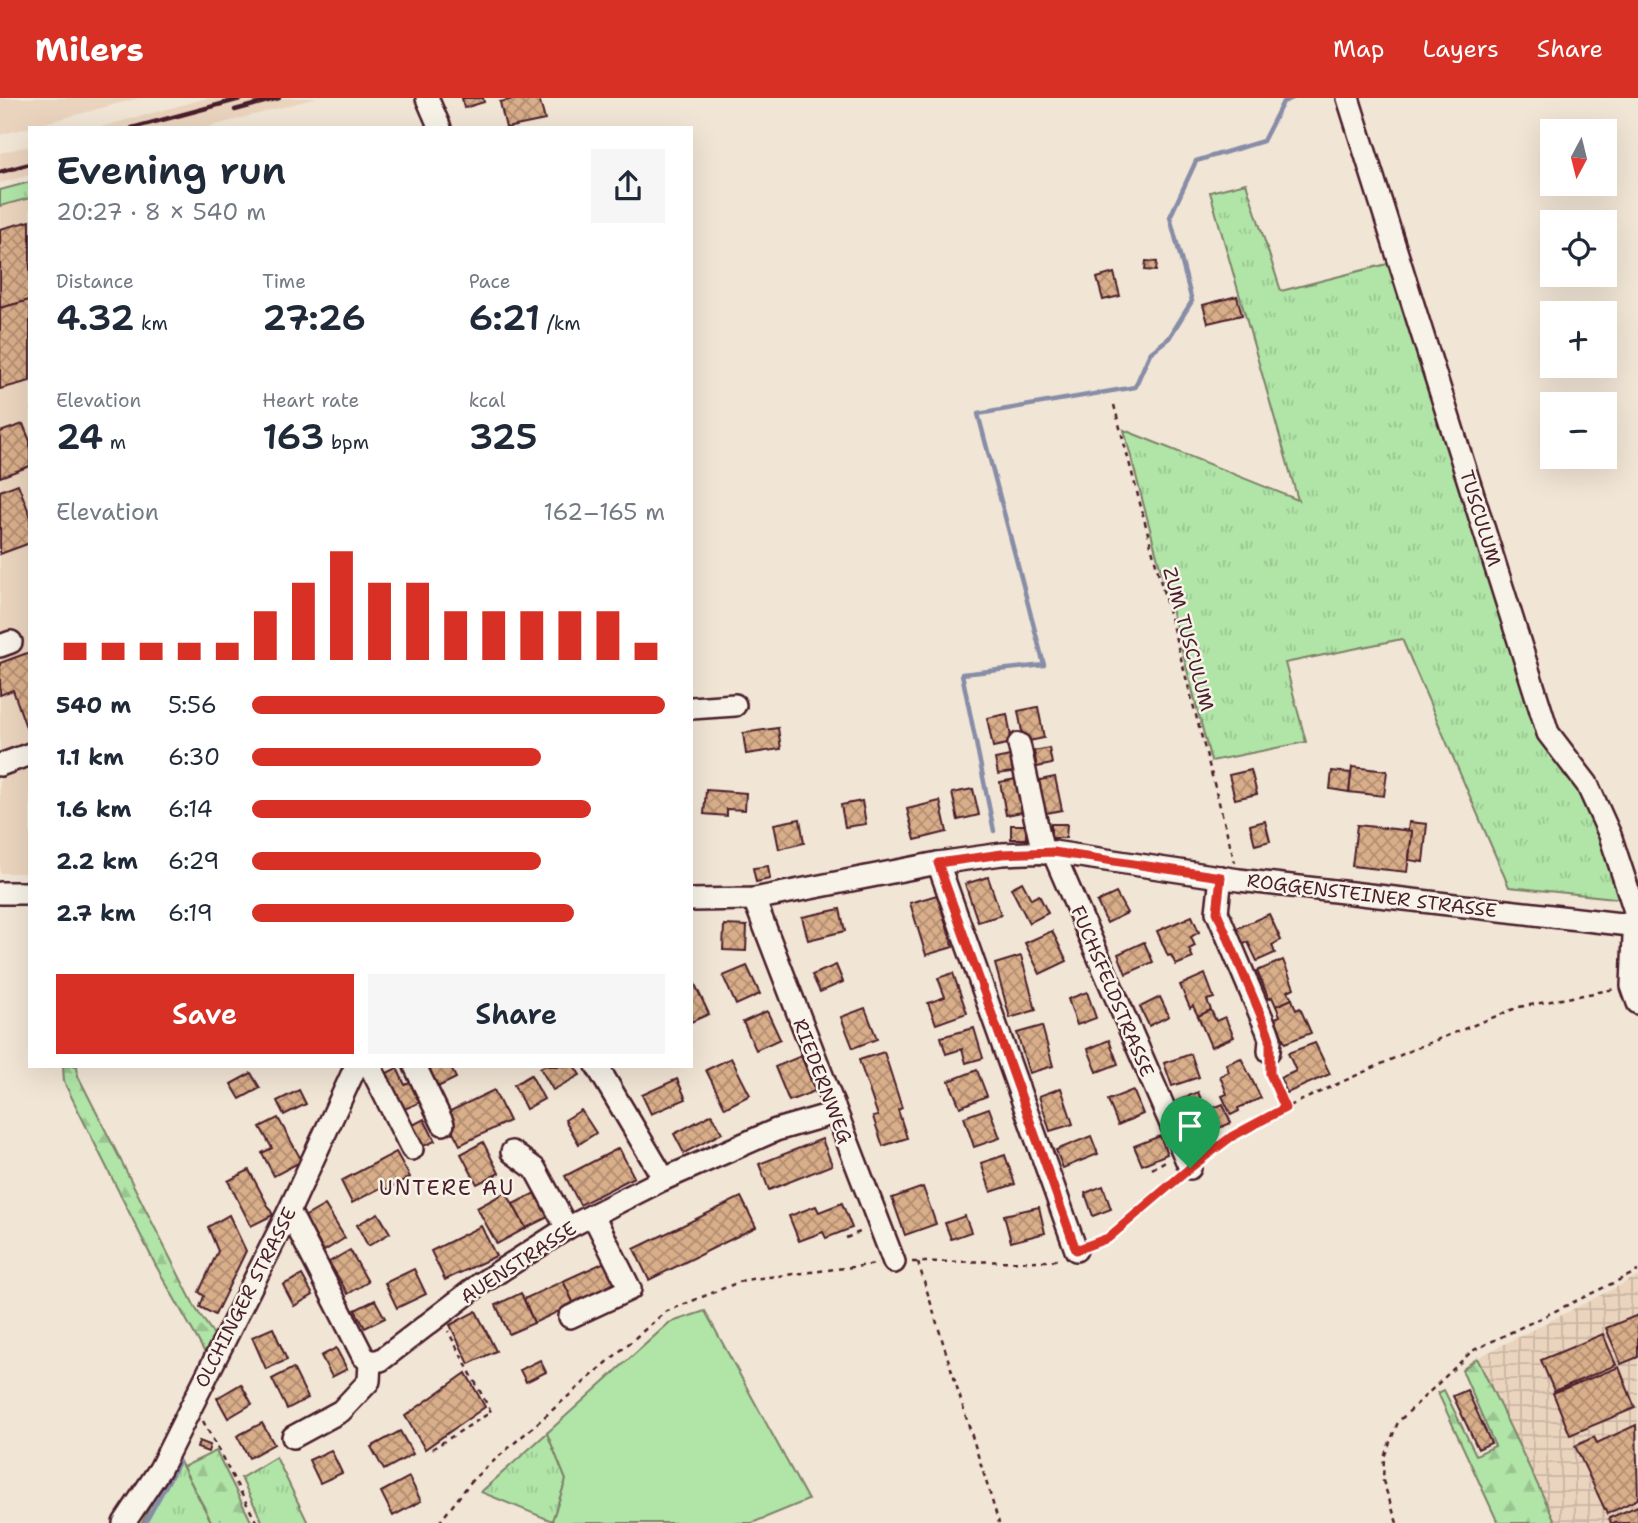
<!DOCTYPE html>
<meta charset="utf-8">
<style>
body{margin:0;font-family:"Shantell Sans",sans-serif;background:#f6f6f7;color:#1f2937;height:100vh;display:flex;flex-direction:column;font-size:26px;white-space:nowrap}
*{box-sizing:border-box;margin:0}
p{font-size:23px;color:#747a83}
.icon{flex:none;width:38px;height:38px;fill:none;stroke:currentColor;stroke-width:2;stroke-linecap:round;stroke-linejoin:round}
.map{position:relative;flex:1;overflow:hidden}
.sheet{position:absolute;left:28px;top:28px;width:665px;height:942px;display:flex;flex-direction:column;background:#fff;border-radius:0px;box-shadow:0 7px 28px #0002}
.sheet>*{flex:none}
.needle{width:46px;rotate:187deg}
.buttons{position:absolute;left:1540px;top:21px;display:grid;gap:14px}
.buttons a{display:grid;place-items:center;width:77px;height:77px;border-radius:0px;background:#fff;box-shadow:0 7px 28px #0002;font-size:35px}
.pin{position:absolute;display:grid;place-items:center;width:60px;height:60px;color:#fff;margin:-72px -30px;border-radius:50% 50% 50% 0;rotate:-45deg;box-shadow:0 0 7px #0007}
.pin .icon{rotate:45deg}
.round{display:grid;place-items:center;flex:none;width:74px;height:74px;border-radius:0px;background:#f6f6f7}
.head{display:flex;align-items:center;justify-content:space-between;height:119px;padding:0 28px}
h1{font-size:38px;font-weight:600;line-height:52px}
.figures{display:grid;grid-template-columns:repeat(3,1fr);gap:10px;height:119px;padding:7px 28px}
.figures div{display:grid;align-content:center}
.figures b{font-size:35px;font-weight:600}
.figures small{font-size:19px;font-weight:400}
.figures p{font-size:19px}
.chart{height:196px;padding:14px 28px}
.chart p{display:flex;justify-content:space-between}
.chart svg{width:100%;height:126px;margin-top:7px;stroke:#d93025;stroke-width:6}
.primary-button{display:flex;gap:14px;margin-top:auto;padding:14px 28px}
.primary-button a{flex:1;height:80px;border-radius:0px;background:#d93025;color:#fff;font-size:28px;font-weight:600;line-height:80px;text-align:center}
.primary-button a+a{background:#f6f6f7;color:#1f2937}
ul{padding:0 28px;list-style:none;font-size:23px}
li{display:grid;grid-template-columns:112px 84px 1fr;align-items:center;height:52px}
li i{height:18px;border-radius:9px;background:#d93025}
header{display:flex;align-items:center;gap:42px;box-sizing:border-box;height:98px;padding:0 35px;background:#d93025;color:#fff}
header strong{font-size:33px}
nav{display:flex;gap:38px;margin-inline-start:auto;font-size:24px}
.map>svg:first-child{display:block}
.built{fill:#ead4be}
.industrial{fill:url(#industrial-grid)}
.grass{fill:url(#grass-tufts);stroke:#7d8269;stroke-width:2}
.forest{fill:url(#forest-firs);stroke:#7d8269;stroke-width:2}
.garden{fill:#b0e5a7;stroke:#7d8269;stroke-width:2}
.lines{fill:none;stroke-linecap:round;stroke-linejoin:round}
.stream{stroke:#878ca7;stroke-width:4.5}
.building{fill:url(#building-cross-hatch);stroke:#4a1f2b;stroke-width:2}
.minor-casing{stroke:#4a1f2b;stroke-width:26}
.path{stroke:#4a1f2b;stroke-width:2.5;stroke-dasharray:5 5;stroke-linecap:butt}
.minor{stroke:#f7f3e8;stroke-width:21}
.rail{stroke:#4a1f2b;stroke-width:4.5}
.route-casing{stroke:#fff;stroke-width:14}
.route{stroke:#d93025;stroke-width:9}
.labels{text-anchor:middle;stroke-width:5;stroke-linejoin:round;paint-order:stroke}
.street-label{font-size:19px;fill:#4a1f2b;stroke:#f7f3e8}
.neighbourhood-label{font-size:21px;letter-spacing:2px;fill:#4a1f2b;stroke:#f7f3e8}
</style>
<header>
<strong>Milers</strong>
<nav><a>Map</a><a>Layers</a><a>Share</a></nav>
</header>
<div class="map">
<svg width="1638" height="1425" viewBox="0 0 1638 1425">
<defs>
<pattern id="industrial-grid" width="8" height="8" patternUnits="userSpaceOnUse" patternTransform="scale(1.75)"><rect width="8" height="8" fill="#ead4be"/><path d="M0 4h8M4 0v8" fill="none" stroke="#cab6a3"/></pattern>
<pattern id="grass-tufts" width="24" height="20" patternUnits="userSpaceOnUse" patternTransform="scale(1.75)"><rect width="24" height="20" fill="#b0e5a7"/><path d="M3 7l-1-3M5 7V3M7 7l1-3M15 17l-1-3M17 17v-4M19 17l1-3" fill="none" stroke="#99c490"/></pattern>
<pattern id="forest-firs" width="22" height="20" patternUnits="userSpaceOnUse" patternTransform="scale(1.75)"><rect width="22" height="20" fill="#b0e5a7"/><path d="M5 1l3.5 6h-7zM16 11l3.5 6h-7z" fill="#99c490"/></pattern>
<pattern id="building-cross-hatch" width="8" height="8" patternUnits="userSpaceOnUse" patternTransform="scale(1.75)"><rect width="8" height="8" fill="#d9ae8a"/><path d="M0 0l8 8M0 8l8-8" fill="none" stroke="#b28d71"/></pattern>
</defs>
<rect width="100%" height="100%" fill="#f1e5d5"/>
<filter id="ink" filterUnits="userSpaceOnUse"><feTurbulence type="fractalNoise" baseFrequency=".0143" numOctaves="2"/><feDisplacementMap in="SourceGraphic" scale="14" xChannelSelector="R" yChannelSelector="G"/><feConvolveMatrix kernelMatrix="1 2 1 2 8 2 1 2 1" color-interpolation-filters="sRGB"/></filter>
<g filter="url(#ink)">
<g class="built">
<path d="M0 0H139L0 37Z"/>
<path d="M208 0H316L205 30H97Z"/>
<path d="M30 48V77L0 85V55Z"/>
<path d="M30 100V775H0V108Z"/>
</g>
<path class="industrial" d="M1638 1178V1425H1556L1477 1260Z"/>
<g class="grass">
<path d="M30 84V100L0 108V92Z"/>
<path d="M1246 85 1281 193 1395 164 1543 637 1582 688 1625 801 1509 789 1402 541 1285 565 1306 644 1211 663 1124 332 1298 402 1210 94Z"/>
<path d="M547 1335 566 1382 552 1423 481 1394Z"/>
<path d="M176 1356 212 1425H142Z"/>
<path d="M276 1359 308 1425H263L241 1380Z"/>
</g>
<g class="forest">
<path d="M63 968H77L78 978 196 1211 217 1241 208 1260 155 1166 64 984Z"/>
<path d="M1477 1260 1556 1425H1498L1438 1295 1444 1292 1476 1357 1495 1348 1462 1272Z"/>
<path d="M216 1353 252 1425H212L183 1369Z"/>
</g>
<path class="garden" d="M705 1213 808 1402 752 1425H554L552 1423 566 1382 547 1335 669 1225Z"/>
<g class="lines">
<g class="stream">
<path d="M994 733 962 576 1044 567 978 316 1135 289 1150 255 1169 240 1192 203 1170 119 1196 63 1263 43 1283 4 1293 0"/>
<path d="M145 1425 179 1364"/>
</g>
</g>
<g class="building">
<path d="M462 0H483L484 4 464 10Z"/>
<path d="M518 0H539L545 22 506 30 500 4Z"/>
<path d="M30 123V202L0 210V131Z"/>
<path d="M1146 163 1157 164 1156 173 1145 172Z"/>
<path d="M1114 175 1120 198 1103 202 1097 180Z"/>
<path d="M1237 198 1242 217 1208 225 1203 207Z"/>
<path d="M30 202V283L0 291V210Z"/>
<path d="M23 326 30 343V368L0 379V334Z"/>
<path d="M18 386 30 417V445L0 456V393Z"/>
<path d="M30 554V631L27 632 13 592 0 597V565Z"/>
<path d="M1038 609 1044 640 1024 644 1018 613Z"/>
<path d="M1007 616 1012 645 993 649 987 620Z"/>
<path d="M778 630 781 651 746 656 743 635Z"/>
<path d="M1049 650 1052 666 1037 669 1034 653Z"/>
<path d="M1010 658 1013 674 998 676 995 661Z"/>
<path d="M1352 669 1387 673 1384 698 1349 694Z"/>
<path d="M1251 672 1257 696 1235 701 1229 677Z"/>
<path d="M1332 673 1351 675 1349 694 1330 691Z"/>
<path d="M1055 679 1062 712 1041 716 1035 683Z"/>
<path d="M1021 680 1027 713 1006 717 1000 684Z"/>
<path d="M973 691 979 717 958 722 952 695Z"/>
<path d="M706 692 746 695 745 712 727 711V718L704 716Z"/>
<path d="M862 703 866 726 845 729 841 707Z"/>
<path d="M940 703 947 734 915 742 907 711Z"/>
<path d="M800 721 804 745 779 751 774 726Z"/>
<path d="M1265 723 1270 743 1255 747 1250 727Z"/>
<path d="M1409 724 1427 726 1423 764 1409 762 1412 733H1408Z"/>
<path d="M1051 726H1067L1066 740H1051Z"/>
<rect x="1011" y="727" width="15" height="14"/>
<path d="M1357 727 1412 733 1407 774 1352 768Z"/>
<path d="M768 768 770 781 756 784 753 770Z"/>
<path d="M988 779 1001 817 978 824 965 786Z"/>
<path d="M1022 784 1031 801 1039 797 1048 815 1029 825 1011 790Z"/>
<path d="M1116 795 1127 815 1107 825 1097 804Z"/>
<path d="M937 797 953 849 926 857 910 805Z"/>
<path d="M840 811 845 833 808 842 802 819Z"/>
<path d="M1269 816 1281 842 1272 847 1275 855 1257 863 1248 844 1242 847 1235 831Z"/>
<path d="M1192 818 1199 834 1191 839 1195 848 1189 851 1193 860 1176 867 1171 857 1168 858 1157 833Z"/>
<path d="M724 827 747 828 746 853 723 852Z"/>
<path d="M1052 833 1067 863 1040 876 1025 845Z"/>
<path d="M1144 844 1153 864 1126 876 1118 856Z"/>
<path d="M1021 858 1036 912 1010 920 995 866Z"/>
<path d="M1283 862 1294 890 1288 893 1292 901 1276 908 1272 899 1269 901 1257 873Z"/>
<path d="M836 867 843 884 820 894 812 877Z"/>
<path d="M747 868 760 896 736 907 723 878Z"/>
<path d="M953 875 967 915 936 926 928 905 945 899 938 880Z"/>
<path d="M1205 876 1214 900 1207 902 1211 912 1198 918 1193 908 1190 910 1180 887Z"/>
<path d="M693 882 709 916 691 924V883Z"/>
<path d="M1087 894 1096 920 1077 927 1068 901Z"/>
<path d="M1160 899 1169 918 1149 928 1140 909Z"/>
<path d="M1292 901 1296 912 1300 910 1311 935 1285 945 1275 920 1280 918 1276 908Z"/>
<path d="M865 910 877 941 853 950 841 919Z"/>
<path d="M1211 912 1216 923 1225 919 1234 939 1211 949 1198 918Z"/>
<path d="M767 913 780 941 756 952 743 924Z"/>
<path d="M1042 928 1053 968 1029 975 1017 935Z"/>
<path d="M974 930 983 960 966 965 962 951 946 956 941 939Z"/>
<path d="M1109 942 1118 966 1097 974 1088 951Z"/>
<path d="M1315 945 1330 976 1287 995 1280 980 1296 973 1288 955Z"/>
<path d="M884 954 902 1010 898 1012 907 1040 883 1048 873 1019 878 1018 859 962Z"/>
<path d="M1191 956 1199 979 1172 988 1164 965Z"/>
<path d="M801 958 815 993 789 1003 775 969Z"/>
<path d="M731 960 750 997 725 1010 706 972Z"/>
<path d="M1241 960 1261 1000 1238 1010 1239 1013 1231 1017 1222 998 1227 996 1220 978 1229 974 1226 966Z"/>
<path d="M436 968H450L456 980 432 992 423 974Z"/>
<path d="M544 968H574L580 977 553 992 540 970Z"/>
<path d="M397 970 405 987 414 983 423 1003 400 1013 383 977Z"/>
<path d="M977 972 987 998 960 1009 949 983Z"/>
<path d="M251 975 260 990 240 1001 231 986Z"/>
<path d="M531 977 544 1001 526 1011 514 987Z"/>
<path d="M677 981 686 1001 651 1016 642 997Z"/>
<path d="M1061 990 1073 1026 1050 1033 1039 998Z"/>
<path d="M299 992 306 1006 284 1017 277 1003Z"/>
<path d="M494 992 509 1023 460 1047 444 1016Z"/>
<path d="M1133 992 1143 1016 1118 1027 1108 1002Z"/>
<path d="M1198 994 1206 1013 1223 1006 1231 1025 1193 1041 1177 1003Z"/>
<path d="M989 1010 1000 1040 974 1049 964 1019Z"/>
<path d="M581 1012 596 1035 579 1046 565 1022Z"/>
<path d="M712 1016 722 1035 684 1055 674 1036Z"/>
<path d="M278 1020 302 1063 274 1078 262 1055 272 1050 260 1029Z"/>
<path d="M424 1021 435 1043 417 1051 407 1030Z"/>
<path d="M1091 1038 1098 1056 1063 1070 1056 1052Z"/>
<path d="M1160 1038 1167 1056 1142 1067 1134 1048Z"/>
<path d="M822 1041 832 1067 769 1092 759 1066Z"/>
<path d="M483 1044 499 1075 477 1086 461 1056Z"/>
<path d="M619 1050 634 1079 580 1107 565 1078Z"/>
<path d="M396 1054 410 1079 386 1092 384 1088 352 1105 341 1083Z"/>
<path d="M1005 1057 1015 1086 991 1094 981 1065Z"/>
<path d="M249 1072 273 1117 251 1128 228 1083Z"/>
<path d="M1103 1088 1111 1111 1093 1118 1085 1095Z"/>
<path d="M923 1089 936 1126 905 1137 892 1100Z"/>
<path d="M506 1094 526 1130 497 1146 477 1110Z"/>
<path d="M535 1095 548 1119 526 1130 513 1106Z"/>
<path d="M741 1099 756 1129 649 1182 634 1151Z"/>
<path d="M842 1105 852 1130 826 1140 823 1134 799 1143 789 1118 816 1108 819 1114Z"/>
<path d="M325 1107 345 1140 324 1153 304 1119Z"/>
<path d="M1039 1109 1045 1135 1011 1144 1004 1117Z"/>
<path d="M378 1115 390 1135 368 1148 357 1127Z"/>
<path d="M229 1117 246 1153 215 1217 200 1209 204 1198 199 1194 218 1153 208 1129Z"/>
<path d="M965 1118 971 1134 951 1141 945 1125Z"/>
<path d="M481 1128 496 1158 445 1182 431 1153Z"/>
<path d="M350 1152 368 1184 348 1196 329 1164Z"/>
<path d="M605 1164 616 1187 574 1206 563 1183Z"/>
<path d="M414 1171 426 1196 397 1210 385 1185Z"/>
<path d="M302 1177 313 1197 294 1208 283 1187Z"/>
<path d="M563 1183 574 1206 534 1225 524 1201Z"/>
<path d="M521 1195 534 1225 509 1236 496 1207Z"/>
<path d="M375 1202 385 1220 365 1230 355 1212Z"/>
<path d="M476 1213 496 1253 469 1266 450 1227Z"/>
<path d="M1638 1217V1259L1621 1266 1606 1230Z"/>
<path d="M273 1230 287 1262 266 1271 252 1239Z"/>
<path d="M1603 1236 1616 1267 1554 1293 1541 1262Z"/>
<path d="M336 1250 347 1271 332 1279 321 1258Z"/>
<path d="M540 1262 546 1274 526 1284 520 1272Z"/>
<path d="M1619 1269 1635 1310 1570 1337 1553 1295Z"/>
<path d="M293 1270 308 1300 287 1311 272 1281Z"/>
<path d="M466 1275 485 1309 425 1351 405 1318Z"/>
<path d="M241 1286 252 1306 228 1320 217 1300Z"/>
<path d="M1467 1292 1491 1345 1478 1351 1453 1298Z"/>
<path d="M262 1325 274 1346 249 1360 237 1338Z"/>
<path d="M1636 1327 1638 1401 1607 1416 1575 1348 1594 1339 1597 1345Z"/>
<path d="M400 1333 413 1356 384 1372 371 1349Z"/>
<path d="M199 1343 210 1347 208 1354 197 1350Z"/>
<path d="M331 1352 342 1375 320 1385 309 1362Z"/>
<path d="M409 1379 421 1403 393 1418 381 1394Z"/>
<path d="M1638 1408V1425H1611L1609 1420Z"/>
</g>
<g class="lines">
<g class="minor-casing">
<g id="minor">
<path d="M427 0 440 30"/>
<path d="M1348 0 1548 635 1587 686 1610 737 1635 813 1632 888 1638 905"/>
<path d="M0 548 11 544"/>
<path d="M691 610 735 607"/>
<path d="M1019 646 1043 755"/>
<path d="M0 667 30 656"/>
<path d="M1053 754 1190 1070"/>
<path d="M938 765 1076 1152"/>
<path d="M1221 779 1217 814 1267 932 1270 941 1269 953"/>
<path d="M0 795H30"/>
<path d="M754 801 894 1164"/>
<path d="M691 802 754 801 938 765 1002 756 1053 754 1239 782 1638 828"/>
<path d="M370 968 412 1051"/>
<path d="M415 968 443 1026"/>
<path d="M597 968 664 1081"/>
<path d="M512 1054 535 1071 567 1130"/>
<path d="M289 1113 363 1258 370 1264 381 1262 480 1186 567 1130 664 1081 776 1032 835 1015"/>
<path d="M570 1219 630 1191 593 1117"/>
<path d="M293 1339 341 1313 369 1283 370 1264"/>
<path d="M124 1425 160 1371 289 1113 356 968"/>
</g>
</g>
<g class="path">
<path d="M1114 307 1235 765"/>
<path d="M1270 971 1285 1010"/>
<path d="M1204 1059 1231 1039 1285 1010 1414 951 1519 909 1615 891"/>
<path d="M1152 1071 1167 1062"/>
<path d="M846 1140 862 1133"/>
<path d="M1091 1147 1108 1140 1177 1081"/>
<path d="M912 1164 1052 1163 1059 1160"/>
<path d="M918 1164 999 1425"/>
<path d="M203 1323 257 1425"/>
<path d="M432 1351 491 1314 448 1233"/>
<path d="M439 1425 473 1381 665 1214 744 1182 878 1166"/>
<path d="M1397 1425 1383 1383 1384 1359 1398 1324 1472 1253 1638 1173"/>
</g>
<use href="#minor" class="minor"/>
<g class="rail">
<path d="M235 12 279 0"/>
<path d="M132 30 244 0"/>
<path d="M0 74 30 66"/>
</g>
</g>
</g>
<g class="lines" filter="url(#ink)">
<g class="route-casing">
<path id="route" d="M1053 754 1221 779 1217 814 1267 932 1270 941V976L1285 1010 1231 1039 1190 1070 1108 1140 1076 1152 938 765 1002 756Z"/>
</g>
<use href="#route" class="route"/>
</g>
<g class="labels">
<g class="street-label">
<text transform="translate(1481 420) rotate(73)" y="7">TUSCULUM</text>
<text transform="translate(1189 541) rotate(75)" y="7">ZUM TUSCULUM</text>
<text transform="translate(1372 797) rotate(7)" y="7">ROGGENSTEINER STRASSE</text>
<text transform="translate(1113 893) rotate(67)" y="7">FUCHSFELDSTRASSE</text>
<text transform="translate(823 983) rotate(69)" y="7">RIEDERNWEG</text>
<text transform="translate(518 1164) rotate(-33)" y="7">AUENSTRASSE</text>
<text transform="translate(245 1199) rotate(-63)" y="7">OLCHINGER STRASSE</text>
</g>
<g class="neighbourhood-label">
<text x="447" y="1097">UNTERE AU</text>
</g>
</g>
</svg>
<div class="buttons">
<a><svg class="needle" viewBox="-14 -14 28 28"><path d="M0-13l5 13h-10z" fill="#e53935"/><path d="M0 13l5-13h-10z" fill="#747a83"/></svg></a>
<a><svg class="icon" aria-label="locate" viewBox="0 0 24 24"><circle cx="12" cy="12" r="6"/><path d="M12 2v4M12 18v4M2 12h4M18 12h4"/></svg></a>
<a>+</a>
<a>−</a>
</div>
<div class="pin" style="left:1190px;top:1070px;background:#1e9e55"><svg class="icon" aria-label="arrive" viewBox="0 0 24 24"><path d="M6 21V4h12l-3 4 3 4H6"/></svg></div>
<section class="sheet">
<div class="head"><div><h1>Evening run</h1><p>20:27 · 8 × 540 m</p></div><a class="round"><svg class="icon" aria-label="share" viewBox="0 0 24 24"><path d="M12 15V3M7 8l5-5 5 5M5 13v7h14v-7"/></svg></a></div>
<div class="figures">
<div><p>Distance</p><b>4.32<small> km</small></b></div>
<div><p>Time</p><b>27:26</b></div>
<div><p>Pace</p><b>6:21<small> /km</small></b></div>
</div>
<div class="figures">
<div><p>Elevation</p><b>24<small> m</small></b></div>
<div><p>Heart rate</p><b>163<small> bpm</small></b></div>
<div><p>kcal</p><b>325</b></div>
</div>
<div class="chart"><p><span>Elevation</span>162–165 m</p>
<svg viewBox="0 0 160 44" preserveAspectRatio="none"><path d="M5 44V38M15 44V38M25 44V38M35 44V38M45 44V38M55 44V27M65 44V17M75 44V6M85 44V17M95 44V17M105 44V27M115 44V27M125 44V27M135 44V27M145 44V27M155 44V38"/></svg>
</div>
<ul>
<li><b>540 m</b>5:56<i style="width:100%"></i></li>
<li><b>1.1 km</b>6:30<i style="width:70%"></i></li>
<li><b>1.6 km</b>6:14<i style="width:82%"></i></li>
<li><b>2.2 km</b>6:29<i style="width:70%"></i></li>
<li><b>2.7 km</b>6:19<i style="width:78%"></i></li>
</ul>
<div class="primary-button"><a>Save</a><a>Share</a></div>
</section>
</div>
